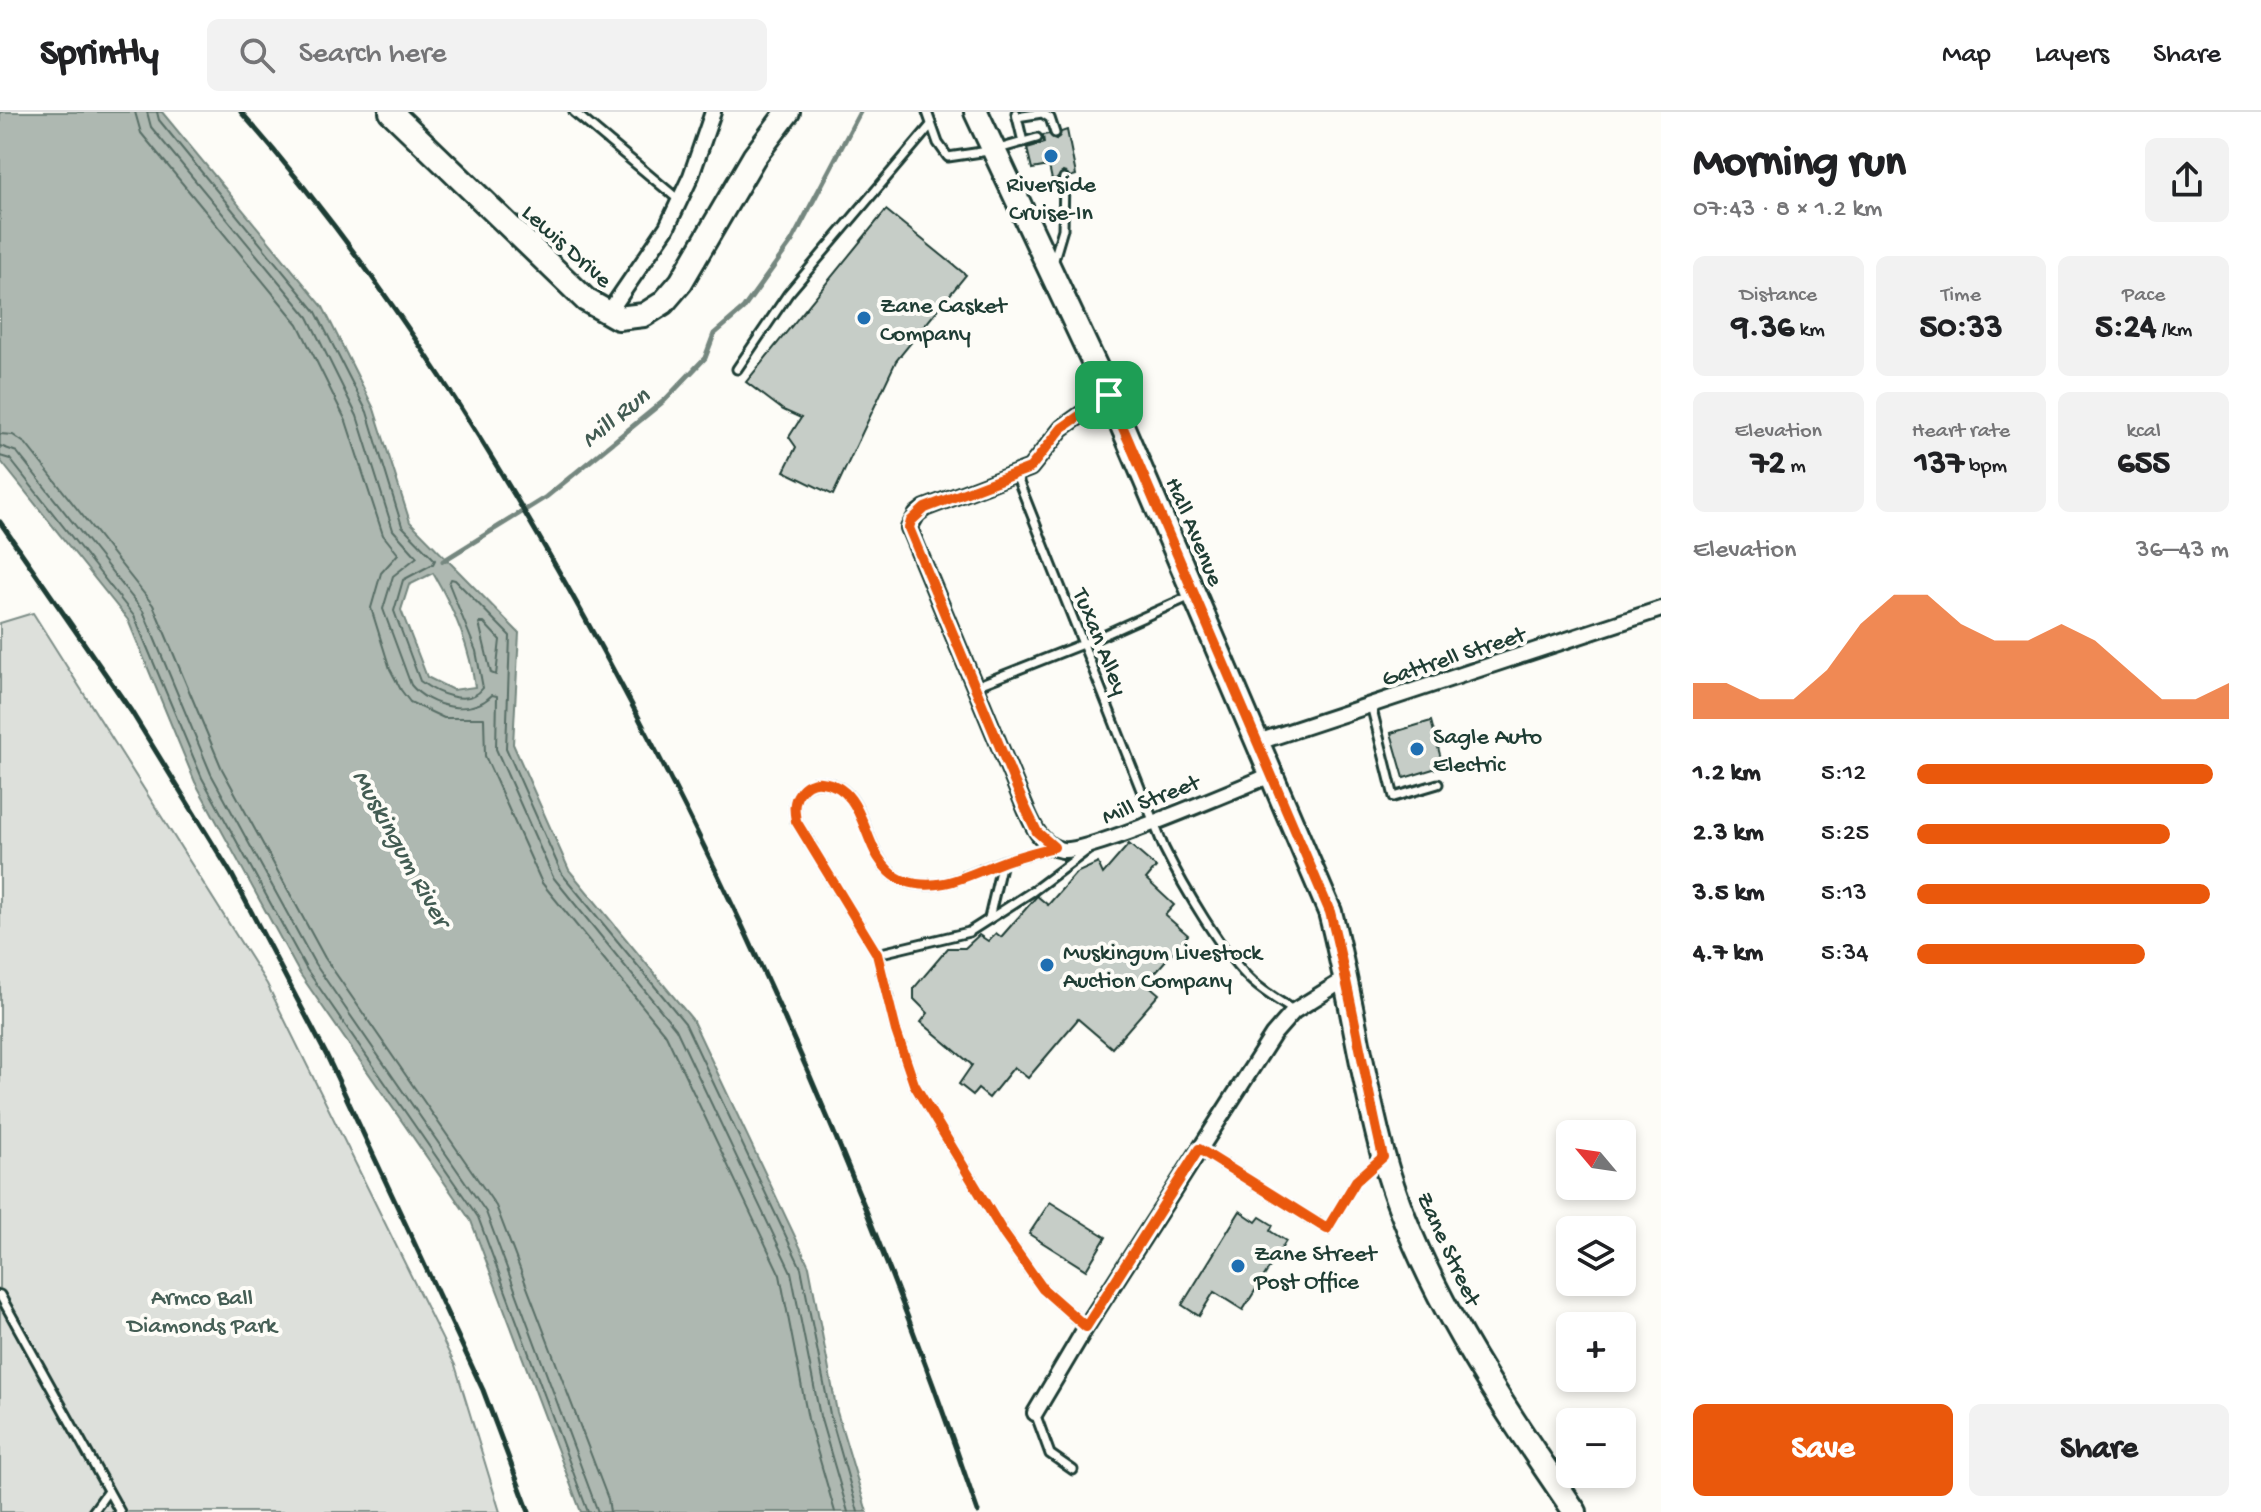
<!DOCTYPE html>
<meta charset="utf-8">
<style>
body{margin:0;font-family:"Gochi Hand",sans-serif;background:#f2f2f2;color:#202124;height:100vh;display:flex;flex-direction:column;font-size:30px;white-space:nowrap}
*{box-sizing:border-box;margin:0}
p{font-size:26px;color:#757577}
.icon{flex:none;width:44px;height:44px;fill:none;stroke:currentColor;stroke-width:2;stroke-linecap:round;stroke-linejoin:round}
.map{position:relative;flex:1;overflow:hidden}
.drawer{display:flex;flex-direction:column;background:#fff;width:600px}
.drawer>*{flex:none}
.needle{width:52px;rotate:299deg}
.controls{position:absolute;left:1556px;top:1008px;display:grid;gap:16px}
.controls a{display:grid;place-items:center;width:80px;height:80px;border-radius:12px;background:#fff;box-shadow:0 4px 12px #0003;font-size:40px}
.pin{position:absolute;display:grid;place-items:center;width:68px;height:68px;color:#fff;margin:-34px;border-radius:16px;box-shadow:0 4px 12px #0006}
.round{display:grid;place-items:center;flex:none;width:84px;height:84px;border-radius:12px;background:#f2f2f2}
.head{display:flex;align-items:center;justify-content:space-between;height:136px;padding:0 32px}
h1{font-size:44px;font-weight:800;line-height:60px}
.stats{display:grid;grid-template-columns:repeat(3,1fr);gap:12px;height:136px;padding:8px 32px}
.stats div{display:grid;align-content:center;border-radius:12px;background:#f2f2f2;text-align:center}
.stats b{font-size:34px;font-weight:800}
.stats small{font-size:22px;font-weight:400}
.stats p{font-size:22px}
.chart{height:224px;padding:16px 32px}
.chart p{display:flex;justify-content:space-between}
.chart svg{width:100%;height:144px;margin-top:8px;fill:#ea580c;opacity:.7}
.button{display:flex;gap:16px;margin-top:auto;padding:16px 32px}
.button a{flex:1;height:92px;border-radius:12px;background:#ea580c;color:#fff;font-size:32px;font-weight:800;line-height:92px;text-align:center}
.button a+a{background:#f2f2f2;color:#202124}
ul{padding:0 32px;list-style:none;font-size:26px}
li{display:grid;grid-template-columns:128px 96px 1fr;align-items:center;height:60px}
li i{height:20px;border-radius:10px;background:#ea580c}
header{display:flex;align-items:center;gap:48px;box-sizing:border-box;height:112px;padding:0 40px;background:#fff;border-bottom:2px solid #e0e0e0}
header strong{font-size:38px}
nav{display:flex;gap:44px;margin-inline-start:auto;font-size:28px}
.search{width:560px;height:72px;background:#f2f2f2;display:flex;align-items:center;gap:20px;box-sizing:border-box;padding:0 28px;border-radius:12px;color:#757577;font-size:30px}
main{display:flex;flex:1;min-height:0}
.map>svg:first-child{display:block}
.green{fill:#dde0db;stroke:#7e8e88;stroke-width:2}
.water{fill:#aeb8b1;stroke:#75877f;stroke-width:2;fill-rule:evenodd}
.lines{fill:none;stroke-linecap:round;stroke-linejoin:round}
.shore{stroke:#586e66;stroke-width:2}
.stream{stroke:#75877f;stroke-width:5}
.building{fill:#c6cdc7;stroke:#1f3d34;stroke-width:2}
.service-casing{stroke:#1f3d34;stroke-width:13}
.minor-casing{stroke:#1f3d34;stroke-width:20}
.secondary-casing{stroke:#1f3d34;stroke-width:28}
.service{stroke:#fdfcf7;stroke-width:7}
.minor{stroke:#fdfcf7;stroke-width:14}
.secondary{stroke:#fdfcf7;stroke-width:22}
.rail{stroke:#1f3d34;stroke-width:5}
.route-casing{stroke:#fff;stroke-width:16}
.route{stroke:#ea580c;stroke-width:10}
.poi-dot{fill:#1f6fb2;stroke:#fdfcf7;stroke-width:3}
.labels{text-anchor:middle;stroke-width:8;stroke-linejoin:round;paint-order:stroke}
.poi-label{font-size:24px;fill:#1f3d34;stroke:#fdfcf7;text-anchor:start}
.street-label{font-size:24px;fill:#1f3d34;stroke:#fdfcf7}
.park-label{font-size:24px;fill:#455e55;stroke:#fdfcf7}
.water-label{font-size:26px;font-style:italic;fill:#435c53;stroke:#fdfcf7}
</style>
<header>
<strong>Sprintly</strong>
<div class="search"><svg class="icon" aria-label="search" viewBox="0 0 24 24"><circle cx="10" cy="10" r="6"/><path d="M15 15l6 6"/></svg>Search here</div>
<nav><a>Map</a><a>Layers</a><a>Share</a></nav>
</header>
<main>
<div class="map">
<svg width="1661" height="1400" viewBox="0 0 1661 1400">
<rect width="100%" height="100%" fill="#fdfcf7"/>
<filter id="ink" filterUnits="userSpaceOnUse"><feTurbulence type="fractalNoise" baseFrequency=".0125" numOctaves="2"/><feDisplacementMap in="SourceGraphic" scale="16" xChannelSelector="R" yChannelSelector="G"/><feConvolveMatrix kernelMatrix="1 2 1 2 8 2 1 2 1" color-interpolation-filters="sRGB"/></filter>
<g filter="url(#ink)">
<path class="green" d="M33 501 267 872 455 1253 500 1400H0V511Z"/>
<path class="water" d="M0 0H162L323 195 374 297 410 410 519 521 513 632 569 758 692 907 809 1154 837 1300 867 1400H581L471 1109 300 862 195 670 128 508 0 348ZM433 461C453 495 470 536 475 575L453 578 427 565 401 498 409 473Z"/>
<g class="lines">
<g class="shore">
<path d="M135 0 141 21 298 212 346 309 383 423 398 442 381 461 371 496 390 557 401 578 410 590 444 606H484L485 644 542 771 666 923 780 1163 808 1307 835 1400"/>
<path d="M147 0 151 15 308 205 357 304 393 418 417 445 393 464 383 497 411 573C429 595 471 605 492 583L497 584 496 637 553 765 676 917 791 1160 820 1304 848 1400"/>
<path d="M157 0 159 8 316 200 367 300 402 414 435 448 433 452 403 468 394 499 420 569C436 581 468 596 483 576L476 539 449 472 451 467 455 468 510 524 506 636 562 762 685 911 801 1156 830 1302 858 1400"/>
<path d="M0 322 13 323 26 332 153 493 222 657 325 846 496 1094 608 1387 610 1400"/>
<path d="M0 334 17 340 143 499 211 662 315 852 486 1100 598 1400"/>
<path d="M0 344 10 347 134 504 202 666 307 858 478 1105 588 1400"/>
<path d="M479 511H484L500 528 496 563 491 561Z"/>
</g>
<path class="stream" d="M443 449 546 385 665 288 705 246 714 222 743 197 792 129 860 0"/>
</g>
<g class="building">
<path d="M1067 18 1076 63 1070 65 1063 60 1057 67 1052 68 1049 54 1032 57 1027 36 1044 31 1043 23 1049 22 1056 27 1061 20Z"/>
<path d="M886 98 966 163 896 249 833 383 784 359 796 335 789 325 801 306 783 298 746 270Z"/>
<path d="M1431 609 1443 654 1404 666 1391 621Z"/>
<path d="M1129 732 1156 755 1146 767 1174 793 1165 803 1188 823 1146 871 1159 882 1112 936 1078 907 1028 966 1014 955 989 986 978 977 973 983 959 972 972 953 921 910 928 901 914 887V876L948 836H965L979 823 988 829 996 821 1001 825 1037 784 1048 793 1076 761 1098 751 1103 762Z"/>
<path d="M1050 1090 1106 1125 1086 1158 1029 1122Z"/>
<path d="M1240 1099 1256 1110 1260 1105 1273 1113 1270 1119 1286 1129 1243 1198 1214 1180 1199 1204 1182 1193Z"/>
</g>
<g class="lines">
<g class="service-casing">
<g id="service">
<path d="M574 0 680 89"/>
<path d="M927 0 938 31 948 45 995 38 1037 26"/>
<path d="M1016 1 1023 30"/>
<path d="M1017 5 1042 1 1050 6 1055 21"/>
<path d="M1053 151 1063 117 1064 66"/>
<path d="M737 257 788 182 931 13"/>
<path d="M1016 363 1164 736C1183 774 1223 843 1253 870 1265 881 1281 890 1294 899"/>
<path d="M976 574 1090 529 1193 483"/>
<path d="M1371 593 1394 685 1438 672"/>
<path d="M1052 736C1036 740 1020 744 1004 749 972 760 940 782 904 769 894 765 883 754 878 744 862 718 860 673 821 670 812 670 805 673 800 680 793 689 794 698 796 709L877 842 896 919 914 972 1004 1122 1043 1177 1085 1214"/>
<path d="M989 806 1002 750"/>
<path d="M877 842 969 820 1033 779 1089 737"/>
<path d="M1199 1037 1327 1117 1356 1069 1382 1046"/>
<path d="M0 1183 120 1400"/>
<path d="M1035 1301 1050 1342 1073 1358"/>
<path d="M93 1400 108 1379"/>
</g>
</g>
<g class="minor-casing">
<g id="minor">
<path d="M607 203 667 115 691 64 713 0"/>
<path d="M1109 283 1062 316 1030 356 925 396 917 402 909 416 1024 693C1032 711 1040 734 1062 738 1086 742 1239 676 1271 663"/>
<path d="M1258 630 1661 497"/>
<path d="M1035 1301 1086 1215 1273 923 1294 899 1347 866"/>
</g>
</g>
<g class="secondary-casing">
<g id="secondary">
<path d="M391 0 586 188 618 206 644 203 663 191 681 170 754 45 788 0"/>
<path d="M976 0 1109 283 1330 800C1351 880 1361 963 1383 1043 1419 1173 1500 1290 1575 1400"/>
</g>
</g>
<use href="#service" class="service"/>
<use href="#minor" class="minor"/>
<use href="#secondary" class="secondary"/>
<g class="rail">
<path d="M241 0C387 166 504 356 609 550 757 823 878 1107 978 1400"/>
<path d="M0 410 131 599 232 763 327 944 483 1278 529 1400"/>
</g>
</g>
</g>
<g class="lines" filter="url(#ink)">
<g class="route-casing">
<path id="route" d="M1109 283 1330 800C1351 881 1364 964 1383 1045L1356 1069 1327 1117 1199 1037 1086 1215 1043 1177 1004 1122 914 972 896 919 877 842 796 709C794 698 793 689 800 680 805 673 813 669 821 670 860 674 862 719 878 745 884 755 894 766 905 769 939 781 970 762 1000 751 1018 744 1036 740 1054 735L1037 720 1024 693 909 416 911 409 925 396 1030 356 1062 316Z"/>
</g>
<use href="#route" class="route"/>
</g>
<g class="poi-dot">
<circle cx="1051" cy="44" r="8"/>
<circle cx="864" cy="206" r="8"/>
<circle cx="1417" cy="637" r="8"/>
<circle cx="1047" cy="853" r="8"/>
<circle cx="1238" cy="1154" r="8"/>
</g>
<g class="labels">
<g class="poi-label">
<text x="1051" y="79" text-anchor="middle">Riverside<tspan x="1051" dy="28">Cruise-In</tspan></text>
<text x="880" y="200">Zane Casket<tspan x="880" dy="28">Company</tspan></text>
<text x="1433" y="631">Sagle Auto<tspan x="1433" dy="28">Electric</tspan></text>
<text x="1063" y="847">Muskingum Livestock<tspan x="1063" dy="28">Auction Company</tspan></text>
<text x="1254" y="1148">Zane Street<tspan x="1254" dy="28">Post Office</tspan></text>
</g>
<g class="street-label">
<text transform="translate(568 133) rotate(42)" y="8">Lewis Drive</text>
<text transform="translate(1196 419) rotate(67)" y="8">Hall Avenue</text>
<text transform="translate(1102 529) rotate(68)" y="8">Tuxan Alley</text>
<text transform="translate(1453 543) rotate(-18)" y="8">Gattrell Street</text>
<text transform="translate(1150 686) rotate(-21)" y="8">Mill Street</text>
<text transform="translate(1450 1136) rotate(65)" y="8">Zane Street</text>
</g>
<g class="park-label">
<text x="202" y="1192">Armco Ball<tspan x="202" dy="28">Diamonds Park</tspan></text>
</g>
<g class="water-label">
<text transform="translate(614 304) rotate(-39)" y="9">Mill Run</text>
<text transform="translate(403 735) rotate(61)" y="9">Muskingum River</text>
</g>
</g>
</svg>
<div class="controls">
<a><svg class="needle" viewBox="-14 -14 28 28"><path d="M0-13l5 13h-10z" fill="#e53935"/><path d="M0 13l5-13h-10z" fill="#757577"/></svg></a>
<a><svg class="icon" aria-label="layers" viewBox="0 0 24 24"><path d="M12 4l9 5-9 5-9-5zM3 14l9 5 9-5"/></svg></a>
<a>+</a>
<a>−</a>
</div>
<div class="pin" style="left:1109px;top:283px;background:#1e9e55"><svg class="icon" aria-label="arrive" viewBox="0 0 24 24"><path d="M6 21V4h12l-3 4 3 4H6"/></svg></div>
</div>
<section class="drawer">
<div class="head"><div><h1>Morning run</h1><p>07:43 · 8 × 1.2 km</p></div><a class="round"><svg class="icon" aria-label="share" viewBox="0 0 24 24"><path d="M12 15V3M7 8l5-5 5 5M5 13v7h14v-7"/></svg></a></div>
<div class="stats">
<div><p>Distance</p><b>9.36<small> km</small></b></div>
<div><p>Time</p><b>50:33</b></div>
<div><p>Pace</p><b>5:24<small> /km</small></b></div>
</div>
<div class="stats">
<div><p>Elevation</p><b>72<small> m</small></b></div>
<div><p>Heart rate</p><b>137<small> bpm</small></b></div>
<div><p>kcal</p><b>655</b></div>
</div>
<div class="chart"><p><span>Elevation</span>36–43 m</p>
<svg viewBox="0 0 160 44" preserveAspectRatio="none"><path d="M0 44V33L10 33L20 38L30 38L40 29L50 15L60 6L70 6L80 15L90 20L100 20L110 15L120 20L130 29L140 38L150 38L160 33V44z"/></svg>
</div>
<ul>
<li><b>1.2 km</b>5:12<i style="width:95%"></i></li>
<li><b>2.3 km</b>5:25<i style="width:81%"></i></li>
<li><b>3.5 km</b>5:13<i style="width:94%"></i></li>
<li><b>4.7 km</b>5:34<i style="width:73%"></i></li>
</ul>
<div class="button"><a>Save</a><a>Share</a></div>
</section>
</main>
